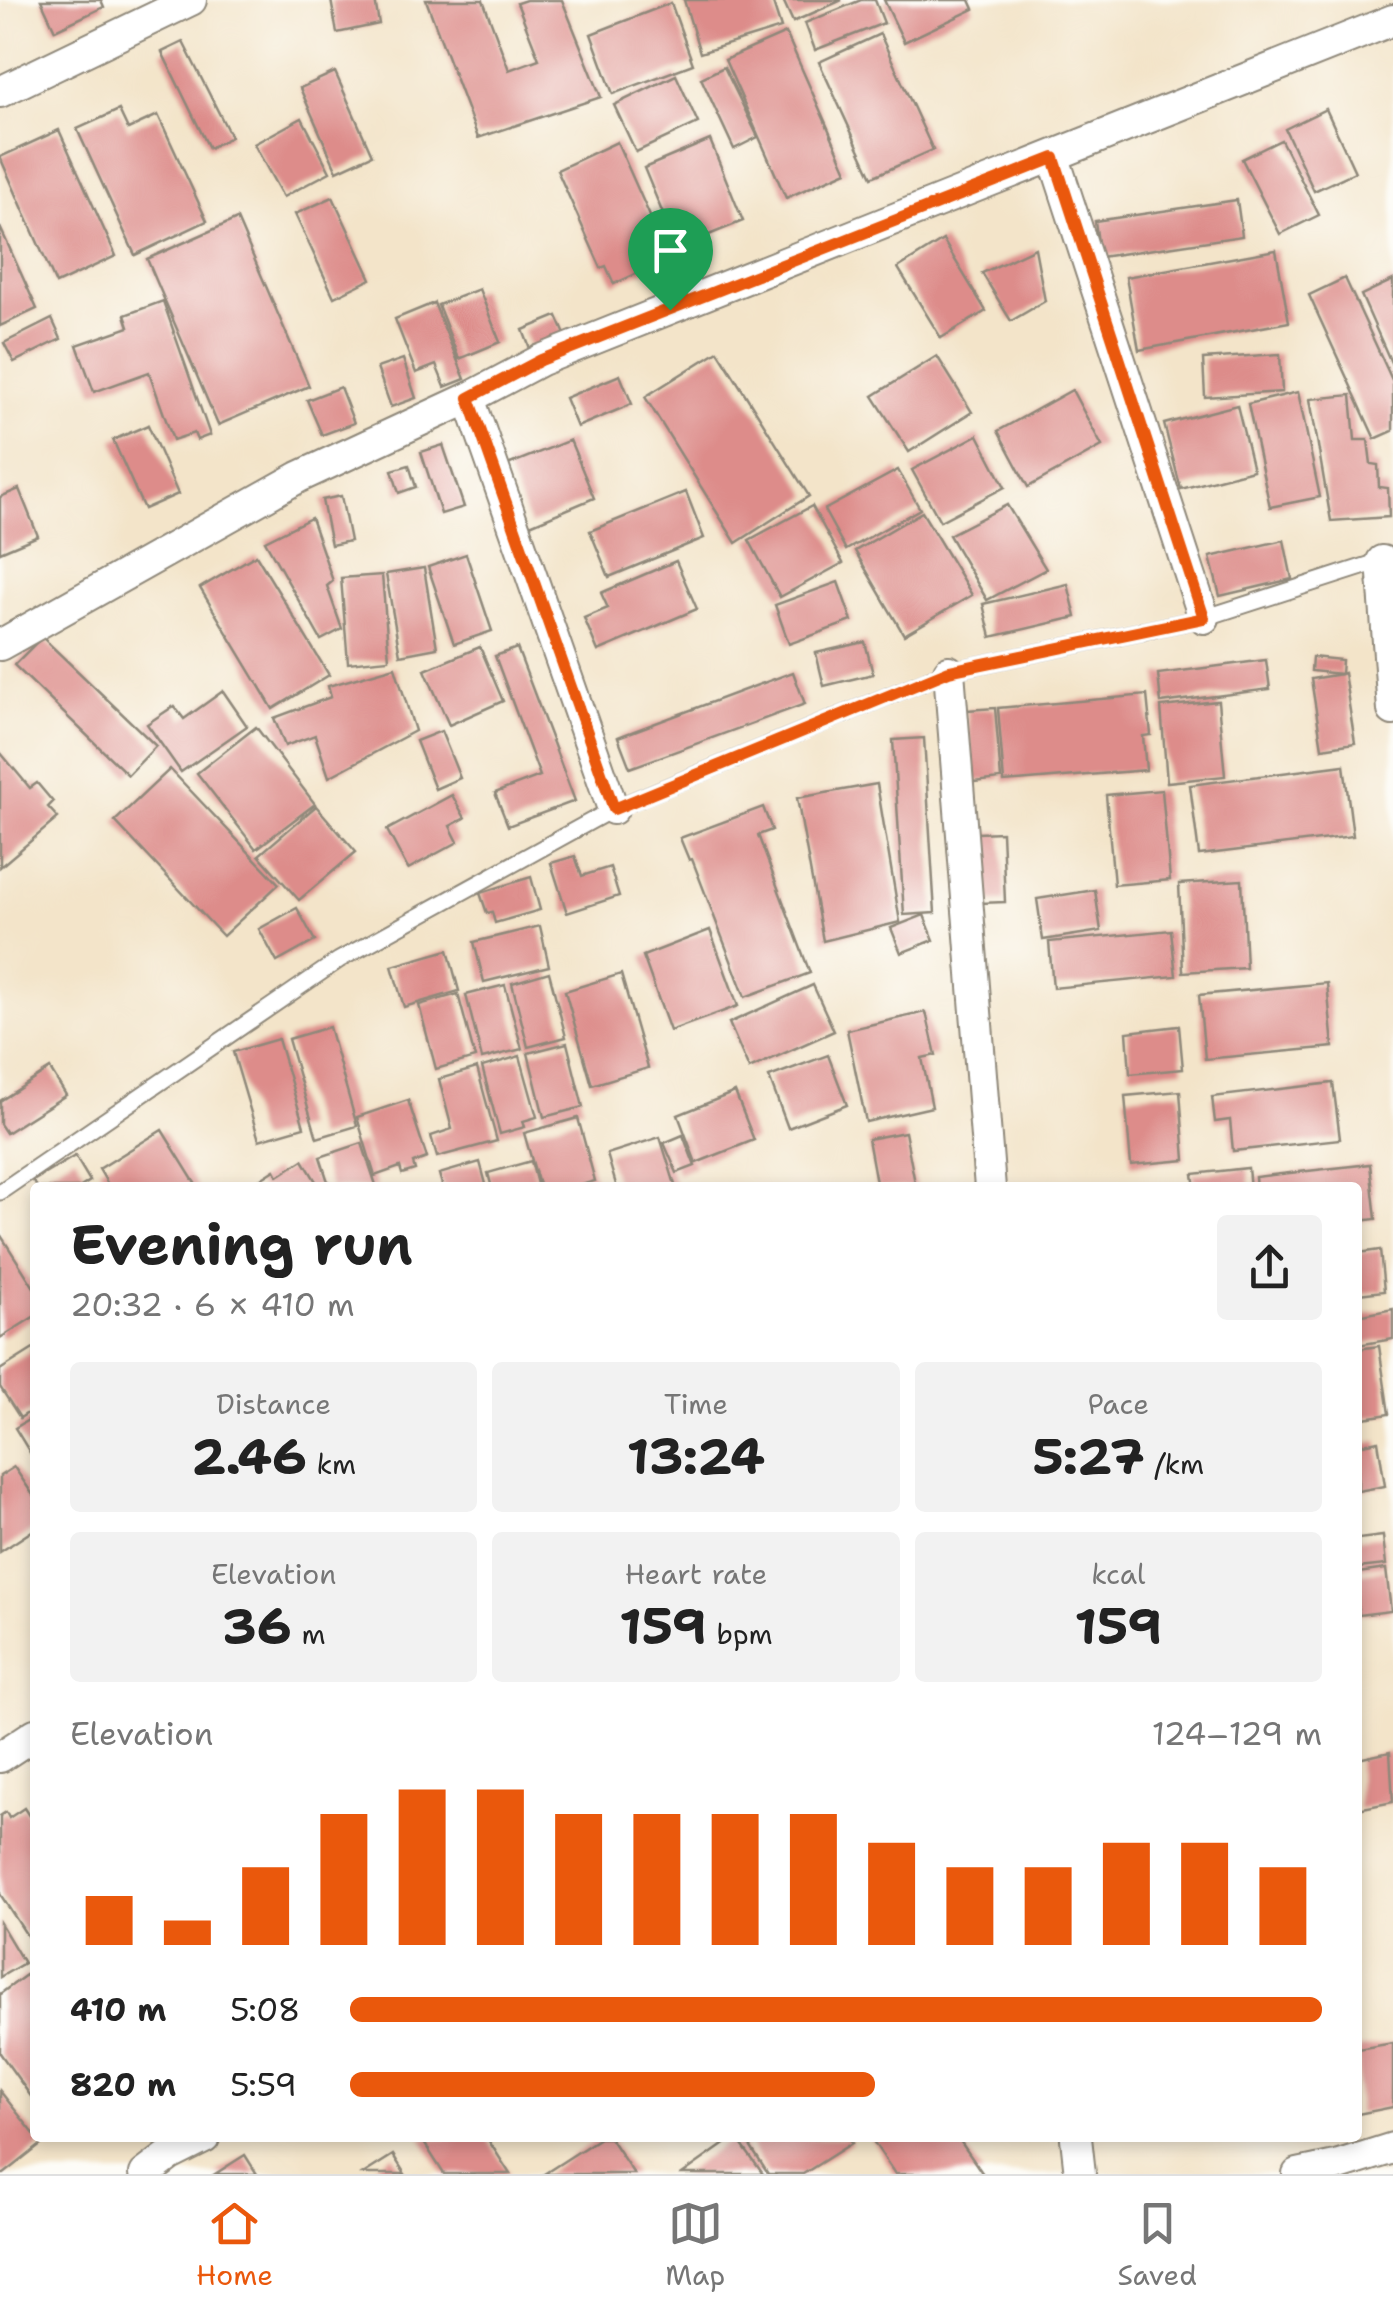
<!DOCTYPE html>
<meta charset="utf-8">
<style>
body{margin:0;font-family:"Shantell Sans",sans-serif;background:#f2f2f2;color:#222;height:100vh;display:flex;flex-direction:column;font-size:38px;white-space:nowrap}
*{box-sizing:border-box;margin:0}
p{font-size:32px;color:#767676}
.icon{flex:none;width:55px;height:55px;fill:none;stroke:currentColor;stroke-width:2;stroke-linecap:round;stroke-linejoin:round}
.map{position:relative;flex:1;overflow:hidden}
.drawer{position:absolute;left:30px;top:1182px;width:1332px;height:960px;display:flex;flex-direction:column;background:#fff;border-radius:10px;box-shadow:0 5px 15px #0003}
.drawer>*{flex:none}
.pin{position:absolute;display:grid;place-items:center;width:85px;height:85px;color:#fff;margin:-102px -42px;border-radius:50% 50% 50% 0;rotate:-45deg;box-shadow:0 0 10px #0007}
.pin .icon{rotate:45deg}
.round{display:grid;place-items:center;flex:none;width:105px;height:105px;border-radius:10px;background:#f2f2f2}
.headline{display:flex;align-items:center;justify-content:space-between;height:170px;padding:0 40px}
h1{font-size:55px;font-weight:700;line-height:75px}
.figures{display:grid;grid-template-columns:repeat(3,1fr);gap:15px;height:170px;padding:10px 40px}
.figures div{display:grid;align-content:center;border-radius:10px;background:#f2f2f2;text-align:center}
.figures b{font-size:50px;font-weight:700}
.figures small{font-size:28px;font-weight:400}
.figures p{font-size:28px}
.chart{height:280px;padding:20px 40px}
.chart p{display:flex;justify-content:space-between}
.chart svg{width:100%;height:180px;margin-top:10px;stroke:#ea580c;stroke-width:6}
ul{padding:0 40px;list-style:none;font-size:32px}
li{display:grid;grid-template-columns:160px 120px 1fr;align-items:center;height:75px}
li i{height:25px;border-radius:12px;background:#ea580c}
.menu{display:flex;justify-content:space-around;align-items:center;height:140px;border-top:2px solid #e0e0e0;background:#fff;font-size:28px;color:#767676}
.menu a{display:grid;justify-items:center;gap:5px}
.menu .selected{color:#ea580c}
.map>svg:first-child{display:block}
.building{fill:#dd8c8a}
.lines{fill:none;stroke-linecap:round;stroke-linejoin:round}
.service-casing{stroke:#8f887a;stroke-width:19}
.minor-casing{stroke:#8f887a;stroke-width:34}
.service{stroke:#fff;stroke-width:15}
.minor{stroke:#fff;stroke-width:30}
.route-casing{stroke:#fff;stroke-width:20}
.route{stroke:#ea580c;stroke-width:12}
</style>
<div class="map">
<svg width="1393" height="2174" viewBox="0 0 1393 2174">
<rect width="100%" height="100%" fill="#fdfcf7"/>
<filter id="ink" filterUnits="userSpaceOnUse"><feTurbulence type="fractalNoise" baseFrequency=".01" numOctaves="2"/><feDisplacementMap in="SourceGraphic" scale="20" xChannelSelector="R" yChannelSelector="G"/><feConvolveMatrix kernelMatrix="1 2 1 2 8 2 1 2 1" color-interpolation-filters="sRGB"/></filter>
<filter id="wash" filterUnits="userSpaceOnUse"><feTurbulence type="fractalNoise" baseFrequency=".0048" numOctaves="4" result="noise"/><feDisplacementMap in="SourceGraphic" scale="40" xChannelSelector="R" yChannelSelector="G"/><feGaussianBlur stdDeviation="2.25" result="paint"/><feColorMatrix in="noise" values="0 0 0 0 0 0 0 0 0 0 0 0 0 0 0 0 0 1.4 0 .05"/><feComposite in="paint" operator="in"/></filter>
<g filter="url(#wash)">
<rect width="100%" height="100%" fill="#f3e4c9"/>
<g id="blocks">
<g class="building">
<path d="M41 0H101L104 7 55 30Z"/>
<path d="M331 0H375L379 24 337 33Z"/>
<path d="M426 0H483L509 70 539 59 517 3 526 0H562L601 97 478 138Z"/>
<path d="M684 0H772L781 28 700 53Z"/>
<path d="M783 0H842L793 22Z"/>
<path d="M861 0H875L884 23 815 50 805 23Z"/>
<path d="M884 0H970L974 9 904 42Z"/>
<path d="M671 3 693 64 613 94 591 34Z"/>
<path d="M786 33 847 171 786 198 725 60Z"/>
<path d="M880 34 933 150 872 177 819 62Z"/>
<path d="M183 42 231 137 209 148 162 52Z"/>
<path d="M724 67 758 137 734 149 701 78Z"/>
<path d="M335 72 372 155 337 171 300 88Z"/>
<path d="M676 75 698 123 636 152 614 105Z"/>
<path d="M1326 109 1355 172 1314 191 1285 129Z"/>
<path d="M119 110 128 129 158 115 207 221 135 255 77 129Z"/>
<path d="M302 118 330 172 283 197 254 144Z"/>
<path d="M59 130 116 256 56 284 0 157Z"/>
<path d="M710 140 743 221 677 248 644 168Z"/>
<path d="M1281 140 1319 215 1280 234 1242 159Z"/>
<path d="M617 142 661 241 652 245 660 263 614 284 606 266 601 268 557 170Z"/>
<path d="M333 197 371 279 334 297 295 214Z"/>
<path d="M1237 200 1242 236 1100 257 1095 221Z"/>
<path d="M237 219 309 386 218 425 147 259Z"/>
<path d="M0 227 37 309 0 326Z"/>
<path d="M943 240 986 311 941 338 898 268Z"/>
<path d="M1035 248 1045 301 1011 321 982 273Z"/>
<path d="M1276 250 1289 322 1139 350 1126 277Z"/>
<path d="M1345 278 1393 382V431L1375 439 1309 295Z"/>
<path d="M1393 280V367L1361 295Z"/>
<path d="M479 289 500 342 459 359 438 305Z"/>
<path d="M163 301 210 435 197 440 194 433 173 440 149 372 94 392 77 345 129 327 125 315Z"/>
<path d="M434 303 465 379 445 387 436 365 416 373 395 319Z"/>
<path d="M557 316 566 337 531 351 523 330Z"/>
<path d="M52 319 61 339 14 362 4 343Z"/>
<path d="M718 351 809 496 736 543 645 397Z"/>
<path d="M1280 354 1282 392 1205 397 1203 359Z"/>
<path d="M937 356 972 412 909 452 873 396Z"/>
<path d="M403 359 416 398 391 407 377 368Z"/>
<path d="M620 375 632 404 577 427 565 398Z"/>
<path d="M340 387 354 423 322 435 307 400Z"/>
<path d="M1072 390 1102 446 1028 487 998 431Z"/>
<path d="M1298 392 1320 497 1270 507 1248 404Z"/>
<path d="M1351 395 1355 440H1368L1371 464 1378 465 1379 487 1388 488 1389 517 1331 521 1310 399Z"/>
<path d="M1237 405 1253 470 1181 489 1164 424Z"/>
<path d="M148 425 178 494 144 509 113 440Z"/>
<path d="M978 435 1005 487 940 521 912 470Z"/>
<path d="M570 440 594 498 530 525 505 466Z"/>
<path d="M443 445 464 507 441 514 421 452Z"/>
<path d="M409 465 416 487 399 493 392 470Z"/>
<path d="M898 470 920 509 846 550 824 510Z"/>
<path d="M19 489 38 536 0 552V497Z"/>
<path d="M686 492 704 538 609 577 590 531Z"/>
<path d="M341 496 350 541 331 545 322 500Z"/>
<path d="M1007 505 1046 569 987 600 949 535Z"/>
<path d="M812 506 843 563 780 597 749 540Z"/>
<path d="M922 512 972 595 904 635 855 551Z"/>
<path d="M311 518 333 581 327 586 342 629 321 640 265 541Z"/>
<path d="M1284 540 1292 579 1220 596 1210 557Z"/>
<path d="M466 554 492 631 454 644 428 567Z"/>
<path d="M256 555 329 675 273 709 200 588Z"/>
<path d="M676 561 697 609 598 651 584 618 608 608 601 593Z"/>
<path d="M424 568 437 648 400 655 386 574Z"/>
<path d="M382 575 389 659 348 663 341 578Z"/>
<path d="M838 582 852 621 789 644 775 605Z"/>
<path d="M1068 584 1076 617 991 637 983 604Z"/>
<path d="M42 637 156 746 128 775 14 665Z"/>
<path d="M865 642 873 674 824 686 816 653Z"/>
<path d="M480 647 503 701 449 725 425 670Z"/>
<path d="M517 648 575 801 508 826 495 793 540 776 495 656Z"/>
<path d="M1312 657 1342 660 1341 674 1344 673 1355 743 1322 748 1311 679 1341 674 1311 671Z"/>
<path d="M1266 660 1270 689 1161 703 1158 674Z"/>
<path d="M395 667 415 731 329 777 315 735 285 746 274 718 331 697 328 686Z"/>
<path d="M793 672 805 704 630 768 618 737Z"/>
<path d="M223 691 247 726 181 772 147 724 174 706 184 719Z"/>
<path d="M1147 695 1151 735 1143 736 1146 770 1004 782 998 708Z"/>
<path d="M1218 701 1225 776 1167 782 1161 707Z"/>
<path d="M995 708 1001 779 973 782 967 710Z"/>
<path d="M256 727 315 804 256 849 197 773Z"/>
<path d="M441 731 460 778 435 789 416 741Z"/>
<path d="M924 738 935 913 904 915 893 740Z"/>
<path d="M0 752 30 788 37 783 53 802 48 807 58 818 0 867Z"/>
<path d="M1344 765 1353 836 1199 855 1190 785Z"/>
<path d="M170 769 279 884 223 936 115 821Z"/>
<path d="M877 784 900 922 823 941 797 798Z"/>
<path d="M1162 790 1170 880 1114 885 1106 795Z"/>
<path d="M452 795 465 818 450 826 458 842 408 869 387 830Z"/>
<path d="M316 806 356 852 299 900 259 855Z"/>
<path d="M763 807 772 830 758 835 810 973 745 997 692 859 689 860 680 838Z"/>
<path d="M1002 832 1005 902 980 903 977 833Z"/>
<path d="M575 856 582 876 610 867 619 896 567 913 551 863Z"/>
<path d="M531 877 540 910 495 923 492 912 487 913 480 893Z"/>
<path d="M1242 880 1246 968 1183 972 1179 884Z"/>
<path d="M1095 890 1101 931 1043 940 1037 899Z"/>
<path d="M297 908 315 941 277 962 259 929Z"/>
<path d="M924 915 934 940 901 953 891 928Z"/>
<path d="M540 926 549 966 484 982 474 942Z"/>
<path d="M710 930 738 1006 670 1031 643 956Z"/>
<path d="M1171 930 1176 976 1053 988 1049 942Z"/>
<path d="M448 950 459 991 404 1007 392 966Z"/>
<path d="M549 972 566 1037 528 1047 512 983Z"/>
<path d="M621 974 648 1068 592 1085 565 991Z"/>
<path d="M1327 983 1333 1047 1205 1059 1199 995Z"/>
<path d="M505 985 522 1049 482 1059 466 995Z"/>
<path d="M813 985 834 1031 749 1069 729 1023Z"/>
<path d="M458 994 475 1058 436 1069 419 1005Z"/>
<path d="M926 1012 936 1055 922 1058 932 1107 866 1122 847 1030Z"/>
<path d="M1179 1026 1183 1069 1130 1074 1127 1032Z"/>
<path d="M329 1027 357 1126 317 1138 288 1039Z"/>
<path d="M278 1039 304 1127 259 1140 233 1052Z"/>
<path d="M567 1043 583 1107 544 1117 528 1053Z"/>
<path d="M828 1055 847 1105 788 1128 769 1077Z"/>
<path d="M520 1056 537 1117 523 1121 525 1127 500 1134 482 1067Z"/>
<path d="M477 1068 497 1141 437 1157 431 1136 452 1129 439 1079Z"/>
<path d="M50 1069 66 1095 6 1133 0 1124V1101Z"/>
<path d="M1333 1083 1340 1139 1233 1151 1230 1120 1215 1122 1212 1097Z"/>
<path d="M1180 1091 1185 1160 1131 1165 1125 1096Z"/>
<path d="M735 1092 754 1140 696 1163 678 1115Z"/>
<path d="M408 1100 427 1158 413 1163 415 1170 402 1174 400 1167 375 1176 357 1117Z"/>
<path d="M578 1118 595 1181 571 1188H540L524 1133Z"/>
<path d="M162 1130 198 1188H110L99 1169Z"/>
<path d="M905 1132 916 1188H877L868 1139Z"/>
<path d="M683 1135 695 1166 677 1173 664 1143Z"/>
<path d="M660 1137 676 1188H617L607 1154Z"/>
<path d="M362 1143 377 1188H330L320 1157Z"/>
<path d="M75 1156 90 1181 79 1188H38L33 1181Z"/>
<path d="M303 1160 320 1188H260L256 1182 275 1170 278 1176Z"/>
<path d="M531 1161 538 1188H492L488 1173Z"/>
<path d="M480 1162 487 1188H443L439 1174Z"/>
<path d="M1370 1164 1376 1219 1358 1221V1188H1256L1255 1177Z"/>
<path d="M1248 1168 1250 1188H1195L1193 1174Z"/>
<path d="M0 1234 35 1289V1316L0 1338Z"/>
<path d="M1380 1250 1384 1291 1358 1294V1253Z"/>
<path d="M1393 1309V1339L1358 1345V1316Z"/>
<path d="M1379 1346 1389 1414 1358 1419V1349Z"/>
<path d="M35 1348V1408L20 1418 0 1387V1370Z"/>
<path d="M35 1416V1461L15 1428Z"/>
<path d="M1378 1441 1385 1486 1358 1491V1445Z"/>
<path d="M14 1467 35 1498V1529L0 1552V1476Z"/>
<path d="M1383 1536 1386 1565 1358 1568V1539Z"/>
<path d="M1386 1569 1391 1611 1358 1615V1573Z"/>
<path d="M1390 1752 1393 1802 1358 1809V1759Z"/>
<path d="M24 1808 35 1825V1948L0 1894V1816L6 1812 9 1818Z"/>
<path d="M0 1923 24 1963 0 1977Z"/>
<path d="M26 1975 35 1987V2102L0 2053V1994Z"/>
<path d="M1393 2043V2107L1358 2114V2049Z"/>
<path d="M0 2091 42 2144 4 2174H0Z"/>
<path d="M421 2138H487L510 2174H444Z"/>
<path d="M600 2138H610L634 2174H544Z"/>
<path d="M733 2138H737L763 2174H682Z"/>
<path d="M745 2138H848L852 2143 803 2174H768Z"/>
<path d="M871 2138H958L983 2174H895Z"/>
<path d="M245 2155 257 2174H215Z"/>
<path d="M393 2155 405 2174H363Z"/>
</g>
</g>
</g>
<g filter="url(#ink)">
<use href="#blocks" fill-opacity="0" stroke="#8f887a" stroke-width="2.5"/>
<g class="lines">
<g class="service-casing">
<path id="service" d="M0 1192 339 960 613 809 949 671 1204 618 1384 560"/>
</g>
<g class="minor-casing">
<g id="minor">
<path d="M0 92 191 0"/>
<path d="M1054 158 1204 618"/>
<path d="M1382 561 1393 710"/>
<path d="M0 645 299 477 469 398"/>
<path d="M949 671 990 1188"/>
<path d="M613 809 469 398 541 360 1393 20"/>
<path d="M0 1757 35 1734"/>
<path d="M1076 2138 1080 2174"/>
<path d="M145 2174 170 2155 204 2138"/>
<path d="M1298 2174 1336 2166 1393 2148"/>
</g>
</g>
<use href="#service" class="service"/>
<use href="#minor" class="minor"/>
</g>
</g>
<g class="lines" filter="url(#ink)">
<g class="route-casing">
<path id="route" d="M1054 158 1204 618 949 671 614 809 469 398 541 360Z"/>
</g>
<use href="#route" class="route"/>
</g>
</svg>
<div class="pin" style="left:670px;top:310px;background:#1e9e55"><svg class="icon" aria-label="arrive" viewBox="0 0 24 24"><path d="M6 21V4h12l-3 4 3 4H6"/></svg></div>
<section class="drawer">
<div class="headline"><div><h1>Evening run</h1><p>20:32 · 6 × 410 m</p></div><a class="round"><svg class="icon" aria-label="share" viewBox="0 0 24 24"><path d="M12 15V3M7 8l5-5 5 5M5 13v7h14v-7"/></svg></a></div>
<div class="figures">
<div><p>Distance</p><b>2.46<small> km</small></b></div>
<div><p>Time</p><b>13:24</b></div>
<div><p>Pace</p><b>5:27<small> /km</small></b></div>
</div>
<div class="figures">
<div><p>Elevation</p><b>36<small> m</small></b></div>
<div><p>Heart rate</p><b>159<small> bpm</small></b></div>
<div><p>kcal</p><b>159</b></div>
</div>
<div class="chart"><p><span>Elevation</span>124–129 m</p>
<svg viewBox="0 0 160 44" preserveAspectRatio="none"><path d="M5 44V32M15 44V38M25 44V25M35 44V12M45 44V6M55 44V6M65 44V12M75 44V12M85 44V12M95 44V12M105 44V19M115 44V25M125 44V25M135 44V19M145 44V19M155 44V25"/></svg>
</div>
<ul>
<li><b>410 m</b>5:08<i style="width:100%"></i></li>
<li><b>820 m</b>5:59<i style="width:54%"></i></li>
</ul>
</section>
</div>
<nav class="menu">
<a class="selected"><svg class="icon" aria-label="home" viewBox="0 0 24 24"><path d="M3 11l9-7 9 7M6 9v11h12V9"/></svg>Home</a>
<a><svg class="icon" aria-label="map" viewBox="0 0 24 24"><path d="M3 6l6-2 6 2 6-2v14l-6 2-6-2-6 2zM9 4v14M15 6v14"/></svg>Map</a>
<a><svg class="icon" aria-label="saved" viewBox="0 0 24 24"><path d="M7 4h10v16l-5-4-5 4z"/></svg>Saved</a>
</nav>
